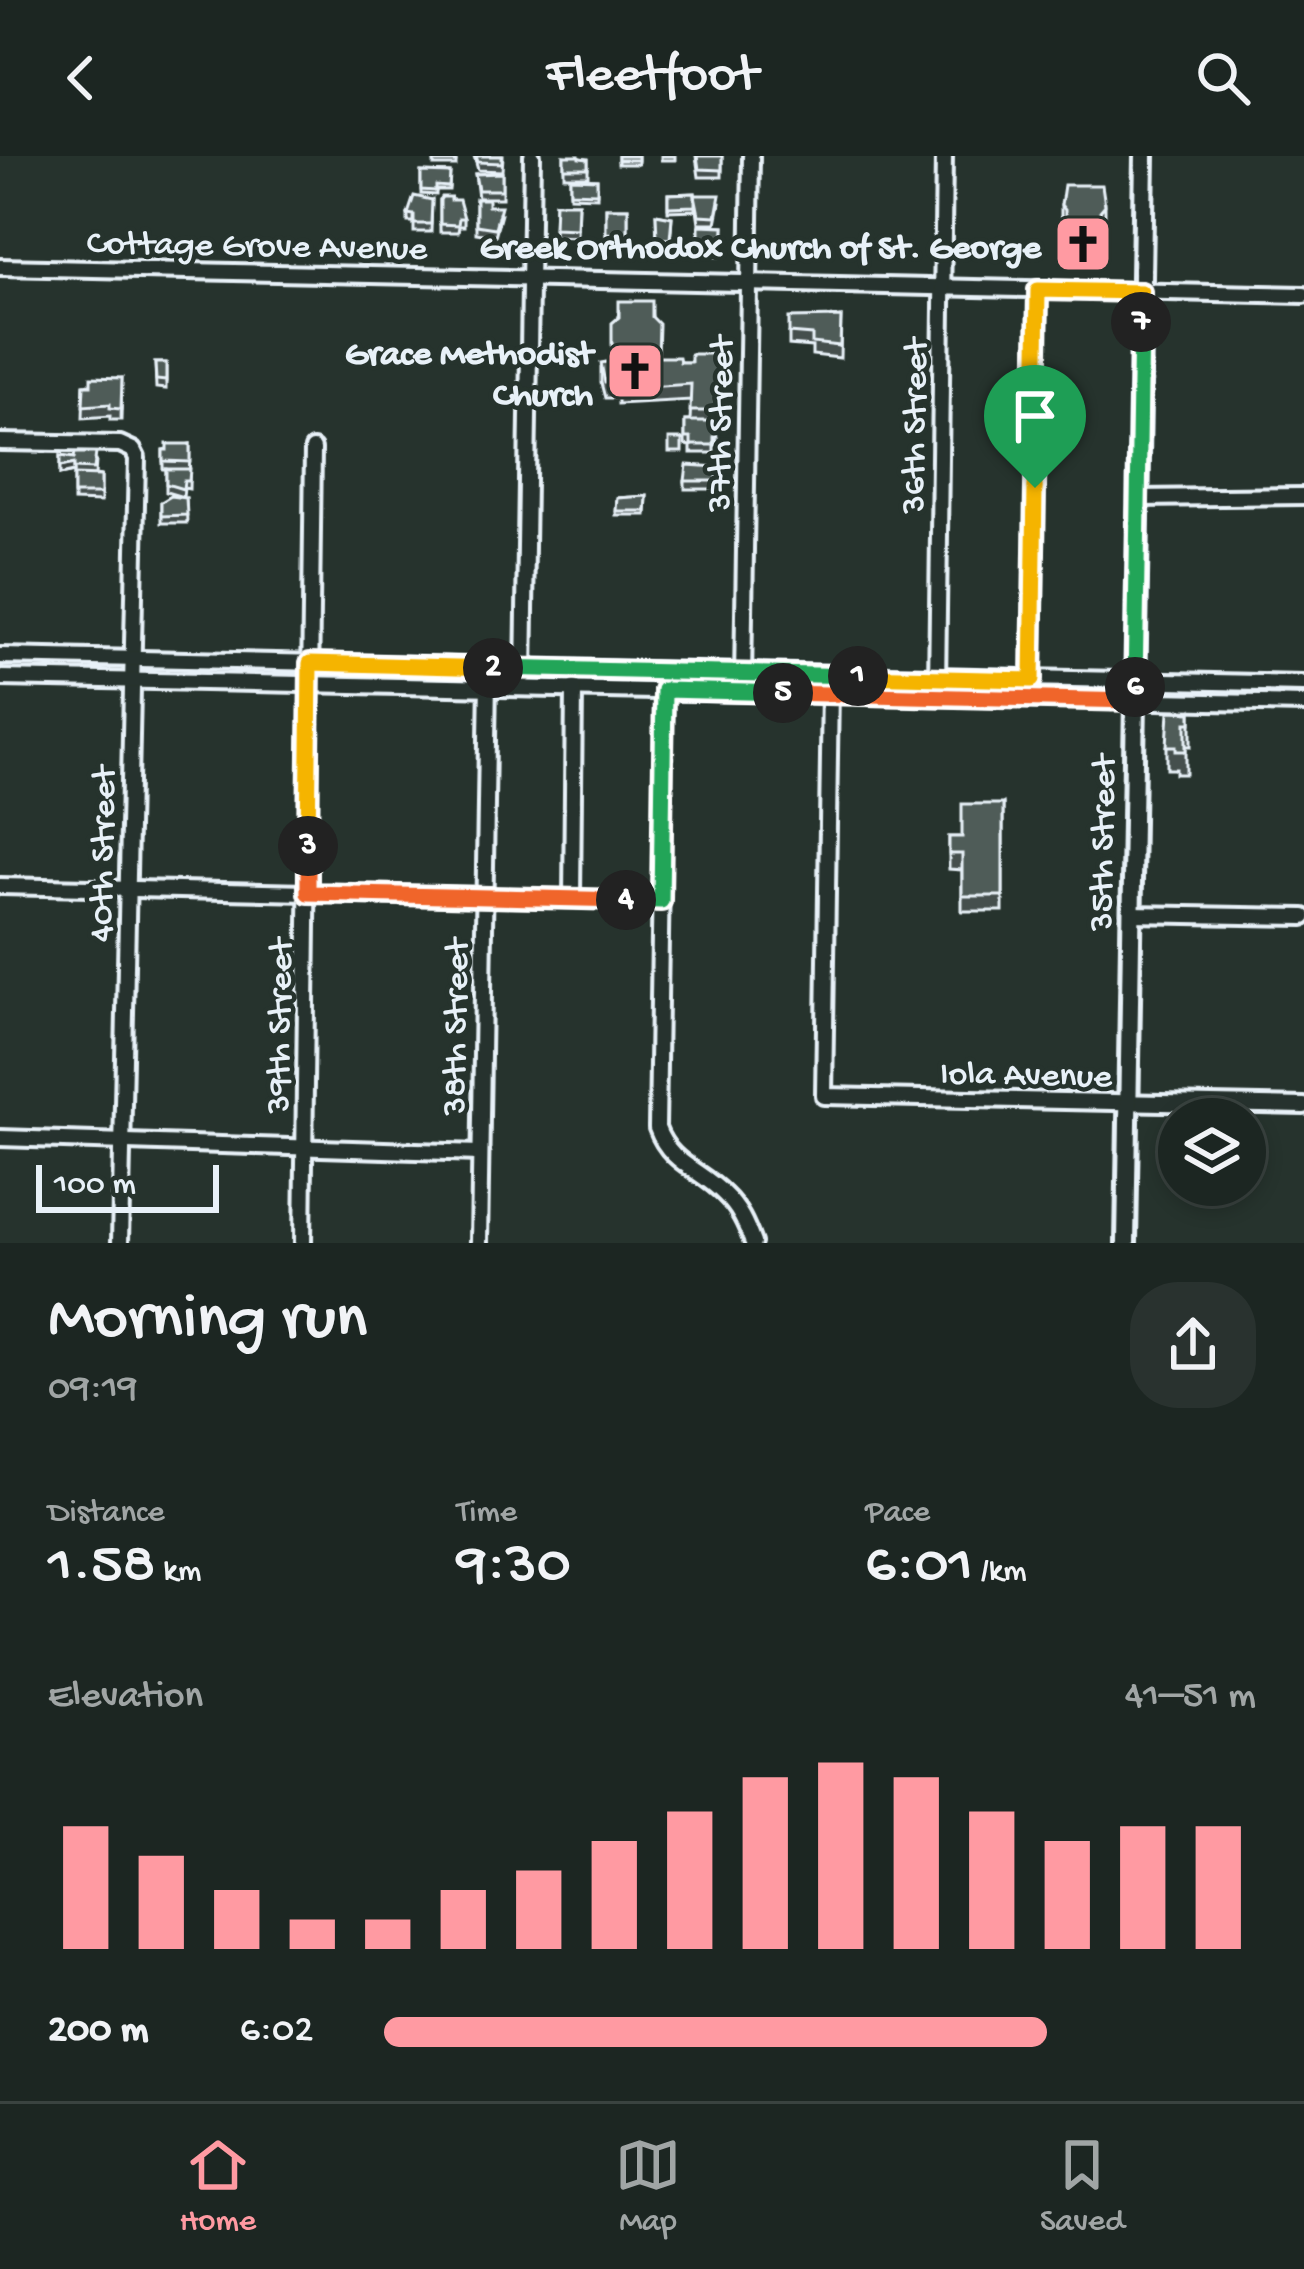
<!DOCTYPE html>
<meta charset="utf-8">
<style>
body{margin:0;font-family:"Gochi Hand",sans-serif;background:#29322f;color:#f1f3f6;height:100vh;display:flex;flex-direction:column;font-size:45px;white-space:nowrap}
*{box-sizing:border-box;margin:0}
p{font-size:39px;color:#a0a5a5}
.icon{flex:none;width:66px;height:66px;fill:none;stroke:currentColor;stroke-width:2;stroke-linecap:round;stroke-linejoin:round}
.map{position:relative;height:1087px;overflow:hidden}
.drawer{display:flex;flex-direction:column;background:#1c2622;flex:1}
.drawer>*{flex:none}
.fabs{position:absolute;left:1158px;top:942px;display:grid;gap:24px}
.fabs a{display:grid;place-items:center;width:108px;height:108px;border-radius:50%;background:#1c2622;box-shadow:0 6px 18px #0003,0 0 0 3px #3a4340;font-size:60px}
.scale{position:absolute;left:36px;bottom:30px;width:183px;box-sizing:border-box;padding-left:12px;border:6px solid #e8f1f8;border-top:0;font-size:33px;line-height:42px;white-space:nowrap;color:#e8f1f8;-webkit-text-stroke:9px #26332d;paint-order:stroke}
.pin{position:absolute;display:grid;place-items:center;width:102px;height:102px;color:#fff;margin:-123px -51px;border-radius:50% 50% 50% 0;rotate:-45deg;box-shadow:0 0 12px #0007}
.pin .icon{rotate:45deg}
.km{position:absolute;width:60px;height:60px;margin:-30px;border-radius:50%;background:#222;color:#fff;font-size:33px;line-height:60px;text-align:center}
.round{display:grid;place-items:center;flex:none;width:126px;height:126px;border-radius:48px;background:#29322f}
.summary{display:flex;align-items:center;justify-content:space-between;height:204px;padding:0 48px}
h1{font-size:66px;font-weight:600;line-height:90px}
.metrics{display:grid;grid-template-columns:repeat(3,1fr);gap:18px;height:204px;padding:12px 48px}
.metrics div{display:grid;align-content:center}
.metrics b{font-size:60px;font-weight:600}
.metrics small{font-size:33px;font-weight:400}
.metrics p{font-size:33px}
.chart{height:336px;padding:24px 48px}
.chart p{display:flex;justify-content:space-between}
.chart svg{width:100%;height:216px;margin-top:12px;stroke:#ff9aa2;stroke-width:6}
ul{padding:0 48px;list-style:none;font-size:39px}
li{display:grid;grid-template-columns:192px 144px 1fr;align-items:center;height:90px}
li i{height:30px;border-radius:15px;background:#ff9aa2}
header{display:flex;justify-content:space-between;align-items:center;height:156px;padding:0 48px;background:#1c2622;font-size:54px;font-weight:600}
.tabs{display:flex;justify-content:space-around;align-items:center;height:168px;border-top:3px solid #3a4340;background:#1c2622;font-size:33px;color:#a0a5a5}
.tabs a{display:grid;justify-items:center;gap:6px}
.tabs .current{color:#ff9aa2}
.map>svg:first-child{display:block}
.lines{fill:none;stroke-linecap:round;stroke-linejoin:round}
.minor-casing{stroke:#e8f1f8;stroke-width:22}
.tertiary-casing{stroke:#e8f1f8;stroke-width:26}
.minor{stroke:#26332d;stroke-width:14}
.tertiary{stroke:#26332d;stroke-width:16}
.wall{fill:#454f4d;stroke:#e8f1f8;stroke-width:3}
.shaded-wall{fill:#38403e;stroke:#e8f1f8;stroke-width:3}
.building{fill:#505c59;stroke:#e8f1f8;stroke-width:3}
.split-1-casing{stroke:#fff;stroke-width:24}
.split-2-casing{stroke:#fff;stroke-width:24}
.split-3-casing{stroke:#fff;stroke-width:24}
.split-4-casing{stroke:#fff;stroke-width:24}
.split-5-casing{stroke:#fff;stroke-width:24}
.split-6-casing{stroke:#fff;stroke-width:24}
.split-7-casing{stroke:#fff;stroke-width:24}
.split-8-casing{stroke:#fff;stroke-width:24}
.split-1{stroke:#f5b400;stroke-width:15}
.split-2{stroke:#22a559;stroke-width:15}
.split-3{stroke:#f5b400;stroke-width:15}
.split-4{stroke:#f0652b;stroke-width:15}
.split-5{stroke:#22a559;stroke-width:15}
.split-6{stroke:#f0652b;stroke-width:15}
.split-7{stroke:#22a559;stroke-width:15}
.split-8{stroke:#f5b400;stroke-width:15}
.labels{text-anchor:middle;stroke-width:9;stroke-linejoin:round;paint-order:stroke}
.street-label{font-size:36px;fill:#e8f1f8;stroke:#26332d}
.poi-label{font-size:36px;font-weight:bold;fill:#e8f1f8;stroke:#26332d;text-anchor:end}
</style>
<header><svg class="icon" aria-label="back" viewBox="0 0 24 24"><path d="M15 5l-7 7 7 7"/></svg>Fleetfoot<svg class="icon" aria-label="search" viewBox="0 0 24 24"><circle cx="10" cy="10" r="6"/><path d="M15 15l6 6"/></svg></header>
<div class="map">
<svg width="1304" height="1087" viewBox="0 0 1304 1087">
<rect width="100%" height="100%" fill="#26332d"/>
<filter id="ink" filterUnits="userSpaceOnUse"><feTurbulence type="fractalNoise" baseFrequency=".00833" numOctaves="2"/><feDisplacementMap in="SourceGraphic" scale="24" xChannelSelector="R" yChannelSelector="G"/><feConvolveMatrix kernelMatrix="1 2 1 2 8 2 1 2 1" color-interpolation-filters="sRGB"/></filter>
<g filter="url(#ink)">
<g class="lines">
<g class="minor-casing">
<g id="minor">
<path d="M0 111 1304 139"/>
<path d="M0 286 120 288 133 294 137 302 120 1087"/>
<path d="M1138 342 1304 340"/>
<path d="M0 500 1304 528"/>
<path d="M524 520 532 0"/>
<path d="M0 522 1304 548"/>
<path d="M1032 524 1038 134"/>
<path d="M743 525 751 0"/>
<path d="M664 526 657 972C670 1008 700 1013 724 1038 739 1052 746 1068 753 1087"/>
<path d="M937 530 944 0"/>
<path d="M830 532 824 940 1304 950"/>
<path d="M0 730 661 745"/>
<path d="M572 743 574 532"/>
<path d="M1131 758 1304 761"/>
<path d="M0 982 480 997"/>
<path d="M303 1087 313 293"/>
<path d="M479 1087 488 522"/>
</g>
</g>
<g class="tertiary-casing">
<path id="tertiary" d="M1126 1087 1144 0"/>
</g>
<use href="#minor" class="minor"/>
<use href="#tertiary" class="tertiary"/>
</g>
<g class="wall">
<path d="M435 0H456V10H434Z"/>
<path d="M474 0H503L502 15 478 14Z"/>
<path d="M564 0 588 3V20H564Z"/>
<rect x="618" y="0" width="20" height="8"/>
<path d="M696 0H722V21H699Z"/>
<path d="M421 16 450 17 449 34H436V39L421 38Z"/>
<path d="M502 17V42H478L475 18Z"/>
<path d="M570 22 597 23V41L570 40Z"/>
<path d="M695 37V54L668 55V38Z"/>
<path d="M695 39 720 47 716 67H699Z"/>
<path d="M476 43 501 58 495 80 476 77Z"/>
<path d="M432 44 431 76H414V66H408V58Z"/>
<path d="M440 44H451L464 62V70H459L458 76H440Z"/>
<path d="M555 47H578L577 81 554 80Z"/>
<path d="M1061 49 1105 65 1100 70V106L1065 105V69L1061 64Z"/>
<rect x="606" y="52" width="22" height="33"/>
<path d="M656 58 672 61 670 90H657Z"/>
<path d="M699 69 724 70 723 101 699 100Z"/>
<path d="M652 161 658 201 680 206H691L725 198 724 271H715L717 289H714V297H691V290L685 289V265H690L691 244 618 248V242H605L601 227V211L612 205Z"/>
<path d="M841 161 840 202 812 199V191L789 189V177Z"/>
<path d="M155 207H166V233L156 232Z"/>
<path d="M122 222 121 264H110V260L83 262 84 229Z"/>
<path d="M190 288 189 333 184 332 183 341 166 336V313H163V294Z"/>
<path d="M60 300 96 305 95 319 101 320V346L74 345V316L60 319Z"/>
<path d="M717 311V333H685V325Z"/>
<path d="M647 340 646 359H616L617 342Z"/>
<path d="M186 342 187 367H161V346Z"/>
<path d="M1191 556V590H1186V618H1176V613H1167V590Z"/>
<path d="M1003 648V755H962V714L949 713V681H962Z"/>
</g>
<g class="shaded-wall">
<path d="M1105 49V65L1100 70V55Z"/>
<path d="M74 308V316L60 319V311Z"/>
</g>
<g class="building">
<path d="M435 0H456V6H434Z"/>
<path d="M476 0H502V7L478 6Z"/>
<path d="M564 0H579V2L588 3V12H564Z"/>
<rect x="618" y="0" width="20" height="4"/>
<rect x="661" y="0" width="14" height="4"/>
<path d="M697 0H722V14L699 13Z"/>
<path d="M421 16 450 17 449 31 436 30V35L421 34Z"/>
<path d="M502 17V34H478L475 18Z"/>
<path d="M570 22 597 23V37L570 36Z"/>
<path d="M1064 29H1102L1105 49 1100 55V90H1065V54L1061 49Z"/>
<path d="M695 37V50L668 51V38Z"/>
<path d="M695 39H720L716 60 699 59Z"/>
<path d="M414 40 432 44 431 68H414V59L408 58Z"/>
<path d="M442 41H451V44H459L464 62H459L458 69 440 68V44Z"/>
<path d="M476 43H488V50H501L495 72 476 69Z"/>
<path d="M555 47H578L577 73 554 72Z"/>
<path d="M606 52H628V78L606 77Z"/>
<path d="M656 58 672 61 670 83 657 82Z"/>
<path d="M699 69 724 70 723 93 699 92Z"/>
<path d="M619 145H652V161L659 168 658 201H679L680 206H691V198H725L724 255H690L691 228 618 233V227H605L601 207 612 205V167L619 161Z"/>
<path d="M841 161 840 190 812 187V179L789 177V162Z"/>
<path d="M155 207H166V225L156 224Z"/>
<path d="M91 221 122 222 121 253 110 252V248L83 250 84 229H91Z"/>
<path d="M685 265H714L717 281H714V289H691V282H685Z"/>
<rect x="669" y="283" width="13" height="13"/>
<path d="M167 288H190V306L163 305V294H167Z"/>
<path d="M75 297H96L94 313 74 312V308L60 311V300L74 302Z"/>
<path d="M687 309 717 311V325H685Z"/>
<path d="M166 313H190L189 325H184L183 333 166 328Z"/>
<path d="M74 319 101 320V338H74Z"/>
<path d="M171 340 186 342 187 359 161 360V346Z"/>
<path d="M647 340 646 355H616L617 342Z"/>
<path d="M1169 555 1191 556V567H1186V595H1176V590H1167Z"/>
<path d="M962 648H1003V740H962V698H949V681H962Z"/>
</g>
</g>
<g class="lines" filter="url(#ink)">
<g class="split-1-casing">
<path id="split-1" d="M858 520 1032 524 1035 332"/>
</g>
<g class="split-2-casing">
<path id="split-2" d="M493 512 858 520"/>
</g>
<g class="split-3-casing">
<path id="split-3" d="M308 690 310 507 493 512"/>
</g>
<g class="split-4-casing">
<path id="split-4" d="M308 690V737L626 744"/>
</g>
<g class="split-5-casing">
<path id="split-5" d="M626 744 661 745 664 534 783 537"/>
</g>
<g class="split-6-casing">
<path id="split-6" d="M783 537 1134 545 1135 531"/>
</g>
<g class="split-7-casing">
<path id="split-7" d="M1135 531 1141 166"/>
</g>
<g class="split-8-casing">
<path id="split-8" d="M1035 332 1038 134 1141 136V166"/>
</g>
<use href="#split-1" class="split-1"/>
<use href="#split-2" class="split-2"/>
<use href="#split-3" class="split-3"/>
<use href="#split-4" class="split-4"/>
<use href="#split-5" class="split-5"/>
<use href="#split-6" class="split-6"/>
<use href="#split-7" class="split-7"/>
<use href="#split-8" class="split-8"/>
</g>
<defs>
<g id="church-square" transform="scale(3)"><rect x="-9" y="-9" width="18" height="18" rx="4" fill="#ff9aa2" stroke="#26332d"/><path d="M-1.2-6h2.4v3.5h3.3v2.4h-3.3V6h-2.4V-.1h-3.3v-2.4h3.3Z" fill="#111"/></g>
</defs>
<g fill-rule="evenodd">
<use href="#church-square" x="1083" y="88"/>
<use href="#church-square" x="635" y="215"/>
</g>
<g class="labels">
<g class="street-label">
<text transform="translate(257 86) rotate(1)" y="13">Cottage Grove Avenue</text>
<text transform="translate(717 268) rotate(-89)" y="13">37th Street</text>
<text transform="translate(911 270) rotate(-89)" y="13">36th Street</text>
<text transform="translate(1099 687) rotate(-89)" y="13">35th Street</text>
<text transform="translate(99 698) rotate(-89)" y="13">40th Street</text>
<text transform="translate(276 870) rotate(-89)" y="13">39th Street</text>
<text transform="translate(452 871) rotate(-89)" y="13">38th Street</text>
<text transform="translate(1026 915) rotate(1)" y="13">Iola Avenue</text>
</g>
<g class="poi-label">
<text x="1041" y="101">Greek Orthodox Church of St. George</text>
<text x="593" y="207">Grace Methodist<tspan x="593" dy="41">Church</tspan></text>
</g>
</g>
</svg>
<div class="fabs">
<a><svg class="icon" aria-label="layers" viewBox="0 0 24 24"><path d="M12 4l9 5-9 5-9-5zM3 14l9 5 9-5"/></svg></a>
</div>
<div class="scale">100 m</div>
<div class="pin" style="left:1035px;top:332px;background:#1e9e55"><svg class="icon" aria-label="arrive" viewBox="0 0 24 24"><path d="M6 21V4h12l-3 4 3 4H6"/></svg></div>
<b class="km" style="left:858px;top:520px">1</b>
<b class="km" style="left:493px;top:512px">2</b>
<b class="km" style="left:308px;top:690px">3</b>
<b class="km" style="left:626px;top:744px">4</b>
<b class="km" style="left:783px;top:537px">5</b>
<b class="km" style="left:1135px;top:531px">6</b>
<b class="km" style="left:1141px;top:166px">7</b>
</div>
<section class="drawer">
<div class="summary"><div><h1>Morning run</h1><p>09:19</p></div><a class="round"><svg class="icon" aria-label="share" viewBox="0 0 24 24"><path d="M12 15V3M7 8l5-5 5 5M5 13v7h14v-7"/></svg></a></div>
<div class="metrics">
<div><p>Distance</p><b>1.58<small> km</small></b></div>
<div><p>Time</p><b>9:30</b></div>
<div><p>Pace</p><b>6:01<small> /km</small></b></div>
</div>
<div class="chart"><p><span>Elevation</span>41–51 m</p>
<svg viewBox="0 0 160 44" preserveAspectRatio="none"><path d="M5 44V19M15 44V25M25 44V32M35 44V38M45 44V38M55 44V32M65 44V28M75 44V22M85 44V16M95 44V9M105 44V6M115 44V9M125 44V16M135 44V22M145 44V19M155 44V19"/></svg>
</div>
<ul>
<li><b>200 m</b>6:02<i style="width:76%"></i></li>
</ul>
</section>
<nav class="tabs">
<a class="current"><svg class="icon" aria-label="home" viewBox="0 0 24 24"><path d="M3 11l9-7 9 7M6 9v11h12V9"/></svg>Home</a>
<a><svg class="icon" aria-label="map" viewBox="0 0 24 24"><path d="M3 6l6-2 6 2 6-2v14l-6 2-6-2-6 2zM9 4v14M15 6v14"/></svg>Map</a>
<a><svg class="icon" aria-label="saved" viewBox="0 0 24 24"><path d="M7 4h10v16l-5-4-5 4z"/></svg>Saved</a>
</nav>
